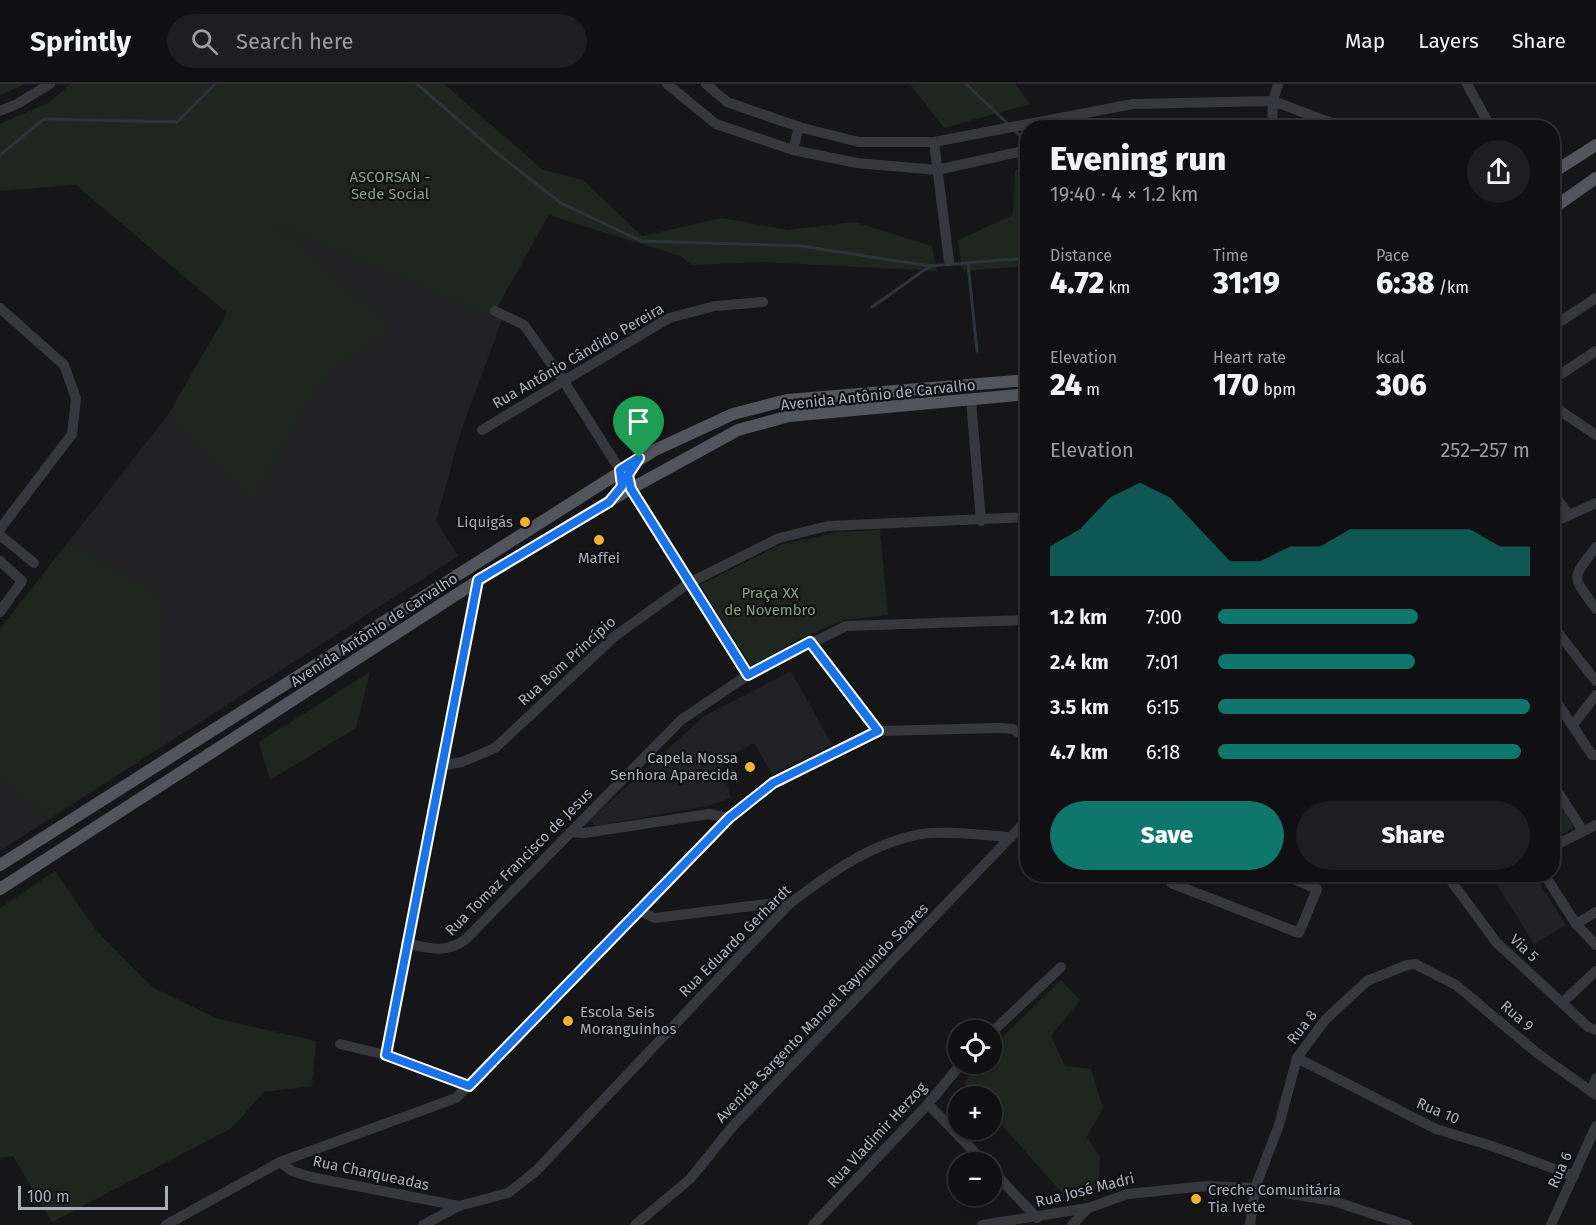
<!DOCTYPE html>
<meta charset="utf-8">
<style>
body{margin:0;font-family:"Fira Sans",sans-serif;background:#1e1e20;color:#f1f3f6;height:100vh;display:flex;flex-direction:column;font-size:22px;white-space:nowrap}
*{box-sizing:border-box;margin:0}
p{font-size:20px;color:#9c9d9f}
.icon{flex:none;width:33px;height:33px;fill:none;stroke:currentColor;stroke-width:2;stroke-linecap:round;stroke-linejoin:round}
.map{position:relative;flex:1;overflow:hidden}
.drawer{position:absolute;left:1020px;top:36px;width:540px;height:762px;display:flex;flex-direction:column;background:#101012;border-radius:24px;box-shadow:0 2px 4px #0004,0 0 0 2px #303032}
.drawer>*{flex:none}
.controls{position:absolute;left:948px;top:936px;display:grid;gap:12px}
.controls a{display:grid;place-items:center;width:54px;height:54px;border-radius:50%;background:#101012;box-shadow:0 2px 4px #0004,0 0 0 2px #303032;font-size:30px}
.scale{position:absolute;left:18px;bottom:15px;width:150px;box-sizing:border-box;padding-left:6px;border:3px solid #a8adb8;border-top:0;font-size:16px;line-height:21px;white-space:nowrap;color:#a8adb8;-webkit-text-stroke:4px #111113;paint-order:stroke}
.pin{position:absolute;display:grid;place-items:center;width:51px;height:51px;color:#fff;margin:-62px -26px;border-radius:50% 50% 50% 0;rotate:-45deg;box-shadow:0 0 6px #0007}
.pin .icon{rotate:45deg}
.round{display:grid;place-items:center;flex:none;width:63px;height:63px;border-radius:32px;background:#1e1e20}
.headline{display:flex;align-items:center;justify-content:space-between;height:102px;padding:0 30px}
h1{font-size:33px;font-weight:800;line-height:45px}
.figures{display:grid;grid-template-columns:repeat(3,1fr);gap:9px;height:102px;padding:6px 30px}
.figures div{display:grid;align-content:center}
.figures b{font-size:30px;font-weight:800}
.figures small{font-size:16px;font-weight:400}
.figures p{font-size:16px}
.chart{height:168px;padding:12px 30px}
.chart p{display:flex;justify-content:space-between}
.chart svg{width:100%;height:108px;margin-top:6px;fill:#0f766e;opacity:.7}
.action{display:flex;gap:12px;margin-top:auto;padding:12px 30px}
.action a{flex:1;height:69px;border-radius:36px;background:#0f766e;color:#fff;font-size:24px;font-weight:800;line-height:69px;text-align:center}
.action a+a{background:#1e1e20;color:#f1f3f6}
ul{padding:0 30px;list-style:none;font-size:20px}
li{display:grid;grid-template-columns:96px 72px 1fr;align-items:center;height:45px}
li i{height:15px;border-radius:8px;background:#0f766e}
header{display:flex;align-items:center;gap:36px;box-sizing:border-box;height:84px;padding:0 30px;background:#101012;border-bottom:2px solid #303032}
header strong{font-size:28px}
nav{display:flex;gap:33px;margin-inline-start:auto;font-size:21px}
.search{width:420px;height:54px;background:#1e1e20;display:flex;align-items:center;gap:15px;box-sizing:border-box;padding:0 21px;border-radius:33px;color:#9c9d9f;font-size:22px}
.map>svg:first-child{display:block}
.built{fill:#222225}
.green{fill:#1e261f}
.lines{fill:none;stroke-linecap:round;stroke-linejoin:round}
.stream{stroke:#2c353c;stroke-width:3}
.minor{stroke:#37383d;stroke-width:10}
.major{stroke:#53555c;stroke-width:12}
.route-casing{stroke:#fff;stroke-width:12}
.route{stroke:#1a73e8;stroke-width:8}
.poi-dot{fill:#f2b134;stroke:#111113;stroke-width:2}
.labels{text-anchor:middle;stroke-width:4.5;stroke-linejoin:round;paint-order:stroke}
.park-label{font-size:15px;fill:#7fa381;stroke:#111113}
.street-label{font-size:15px;fill:#a8adb8;stroke:#111113}
.poi-label{font-size:15px;fill:#a8adb8;stroke:#111113;text-anchor:end}
</style>
<header>
<strong>Sprintly</strong>
<div class="search"><svg class="icon" aria-label="search" viewBox="0 0 24 24"><circle cx="10" cy="10" r="6"/><path d="M15 15l6 6"/></svg>Search here</div>
<nav><a>Map</a><a>Layers</a><a>Share</a></nav>
</header>
<div class="map">
<svg width="1596" height="1141" viewBox="0 0 1596 1141">
<rect width="100%" height="100%" fill="#161618"/>
<g class="built">
<path d="M271 138 502 236 462 344 436 437 458 472 0 767V545L168 331 228 229Z"/>
<path d="M791 587 832 661 772 690 754 659 721 677 731 714 707 722 595 742 590 736 704 632Z"/>
<path d="M1509 791H1534L1566 841 1534 860 1496 799Z"/>
</g>
<g class="green">
<path d="M0 0H26L0 11Z"/>
<path d="M70 0H444L543 86 583 96 642 152 722 134 788 146 854 138 932 162 937 187 762 178 692 181 680 172 549 131 492 232 274 140 391 244 326 291 298 332 254 415 168 331 227 229 76 101 0 107V40L50 18Z"/>
<path d="M910 0H1015L1030 20 944 44Z"/>
<path d="M1027 83V182L962 187 958 156 1013 131 1015 86Z"/>
<path d="M880 446 888 531 844 536 805 552 751 582 700 501 780 461 839 448Z"/>
<path d="M68 458 162 513 160 661 48 735 0 689V545Z"/>
<path d="M370 588 356 644 270 696 259 658Z"/>
<path d="M1552 709 1574 743 1553 757H1552Z"/>
<path d="M55 787 96 846 152 903 218 935 316 957 312 1002 264 1008 232 1044 52 1138 13 1072 0 1074V824Z"/>
<path d="M1061 896 1080 916 1051 952 1065 982 1091 985 1103 1024 1087 1053 1100 1073 1098 1103 1063 1110 992 1030V1012H976L964 999 978 980H992V963Z"/>
</g>
<g class="lines">
<g class="stream">
<path d="M417 0 498 70 561 119 641 157 801 162 930 182 1028 174"/>
<path d="M966 0 1008 40"/>
<path d="M1015 47 1028 59"/>
<path d="M0 71 44 35 177 38 215 0"/>
<path d="M968 180 977 267"/>
<path d="M872 223 930 182"/>
</g>
<g class="minor">
<path d="M667 0 716 40 793 66 857 79 937 86 1028 66"/>
<path d="M706 0 727 18 799 43 859 58H934L1133 20 1273 17 1329 38 1336 44"/>
<path d="M1467 0 1491 44"/>
<path d="M0 27 17 20 50 0"/>
<path d="M1272 41 1273 17 1278 0"/>
<path d="M1127 44 1272 41 1278 44"/>
<path d="M934 58 949 177"/>
<path d="M793 66 799 43"/>
<path d="M0 224 64 281 76 314 72 350 0 445"/>
<path d="M495 227 524 241 563 296 620 386"/>
<path d="M1552 243 1596 214"/>
<path d="M1552 296 1596 267"/>
<path d="M971 316 981 437"/>
<path d="M1552 318 1562 328 1596 351"/>
<path d="M482 346 669 234 715 222 763 218"/>
<path d="M631 405 748 591"/>
<path d="M1552 408 1569 431"/>
<path d="M1552 439 1596 419"/>
<path d="M0 451 34 479"/>
<path d="M1596 463C1570 497 1572 491 1596 525"/>
<path d="M0 477 22 497 0 528"/>
<path d="M1552 541 1596 597"/>
<path d="M810 558 878 647"/>
<path d="M1552 611 1592 671H1596"/>
<path d="M1573 641 1596 611"/>
<path d="M440 682 462 678 495 664 615 552 689 499 779 454 828 442 1028 433"/>
<path d="M1552 699 1583 747"/>
<path d="M571 748 584 749 709 730 729 734"/>
<path d="M1552 763 1596 741"/>
<path d="M1446 790 1496 858 1588 943 1596 946"/>
<path d="M1544 790 1576 840 1596 861"/>
<path d="M1171 799 1299 849 1317 805 1282 790"/>
<path d="M639 827 655 834 775 819 788 821"/>
<path d="M1576 840 1596 828"/>
<path d="M406 859C429 864 444 870 465 856L681 636 748 591 846 542 1028 536"/>
<path d="M1562 919 1596 887"/>
<path d="M992 948 1061 883"/>
<path d="M340 960 386 971 469 1002"/>
<path d="M386 971 479 496"/>
<path d="M1297 974 1436 1045 1492 1062 1574 1092"/>
<path d="M1591 1008 1596 994"/>
<path d="M928 1020 984 1078"/>
<path d="M280 1078 292 1087 311 1093 459 1122"/>
<path d="M992 1086 1037 1134"/>
<path d="M166 1141 280 1078 456 1014 729 734 773 699 878 647 1000 644 1013 645 1028 655"/>
<path d="M423 1141 459 1122 508 1109 536 1087 788 821C827 791 872 758 922 750 946 746 985 752 1011 753"/>
<path d="M635 1141 690 1095 733 1042 1028 735"/>
<path d="M813 1141 928 1020 961 980"/>
<path d="M982 1141 1088 1124 1128 1110 1207 1102 1255 1104 1333 1117 1407 1141"/>
<path d="M1072 1141 1088 1124"/>
<path d="M1250 1141 1255 1104 1279 1041 1297 974 1325 936 1367 897 1407 881 1415 880 1456 901 1537 969 1596 1011"/>
<path d="M1551 1141 1596 1042"/>
</g>
<g class="major">
<path d="M1552 89 1596 61"/>
<path d="M1552 125 1596 94"/>
<path d="M0 781 655 366 733 330 787 316 1028 296"/>
<path d="M0 805 479 496 623 409 738 346 789 332 1028 310"/>
</g>
</g>
<g class="lines">
<g class="route-casing">
<path id="route" d="M639 374 628 391 631 405 748 591 810 558 878 647 773 699 729 734 469 1002 386 971 478 496 609 418 622 402 620 386Z"/>
</g>
<use href="#route" class="route"/>
</g>
<g class="poi-dot">
<circle cx="525" cy="438" r="6"/>
<circle cx="599" cy="456" r="6"/>
<circle cx="750" cy="683" r="6"/>
<circle cx="568" cy="937" r="6"/>
<circle cx="1196" cy="1115" r="6"/>
</g>
<g class="labels">
<g class="park-label">
<text x="390" y="98">ASCORSAN -<tspan x="390" dy="17">Sede Social</tspan></text>
<text x="770" y="514">Praça XX<tspan x="770" dy="17">de Novembro</tspan></text>
</g>
<g class="street-label">
<text transform="translate(578 272) rotate(-30)" y="5">Rua Antônio Cândido Pereira</text>
<text transform="translate(878 311) rotate(-6)" y="5">Avenida Antônio de Carvalho</text>
<text transform="translate(374 546) rotate(-33)" y="5">Avenida Antônio de Carvalho</text>
<text transform="translate(567 577) rotate(-42)" y="5">Rua Bom Princípio</text>
<text transform="translate(519 778) rotate(-45)" y="5">Rua Tomaz Francisco de Jesus</text>
<text transform="translate(735 857) rotate(-45)" y="5">Rua Eduardo Gerhardt</text>
<text transform="translate(1524 864) rotate(43)" y="5">Via 5</text>
<text transform="translate(822 929) rotate(-46)" y="5">Avenida Sargento Manoel Raymundo Soares</text>
<text transform="translate(1517 932) rotate(41)" y="5">Rua 9</text>
<text transform="translate(1302 943) rotate(-52)" y="5">Rua 8</text>
<text transform="translate(1438 1027) rotate(23)" y="5">Rua 10</text>
<text transform="translate(877 1051) rotate(-47)" y="5">Rua Vladimir Herzog</text>
<text transform="translate(1560 1086) rotate(-66)" y="5">Rua 6</text>
<text transform="translate(371 1089) rotate(12)" y="5">Rua Charqueadas</text>
<text transform="translate(1085 1106) rotate(-14)" y="5">Rua José Madri</text>
</g>
<g class="poi-label">
<text x="513" y="443">Liquigás</text>
<text x="599" y="479" text-anchor="middle">Maffei</text>
<text x="738" y="679">Capela Nossa<tspan x="738" dy="17">Senhora Aparecida</tspan></text>
<text x="580" y="933" text-anchor="start">Escola Seis<tspan x="580" dy="17">Moranguinhos</tspan></text>
<text x="1208" y="1111" text-anchor="start">Creche Comunitária<tspan x="1208" dy="17">Tia Ivete</tspan></text>
</g>
</g>
</svg>
<div class="controls">
<a><svg class="icon" aria-label="locate" viewBox="0 0 24 24"><circle cx="12" cy="12" r="6"/><path d="M12 2v4M12 18v4M2 12h4M18 12h4"/></svg></a>
<a>+</a>
<a>−</a>
</div>
<div class="scale">100 m</div>
<div class="pin" style="left:639px;top:374px;background:#1e9e55"><svg class="icon" aria-label="arrive" viewBox="0 0 24 24"><path d="M6 21V4h12l-3 4 3 4H6"/></svg></div>
<section class="drawer">
<div class="headline"><div><h1>Evening run</h1><p>19:40 · 4 × 1.2 km</p></div><a class="round"><svg class="icon" aria-label="share" viewBox="0 0 24 24"><path d="M12 15V3M7 8l5-5 5 5M5 13v7h14v-7"/></svg></a></div>
<div class="figures">
<div><p>Distance</p><b>4.72<small> km</small></b></div>
<div><p>Time</p><b>31:19</b></div>
<div><p>Pace</p><b>6:38<small> /km</small></b></div>
</div>
<div class="figures">
<div><p>Elevation</p><b>24<small> m</small></b></div>
<div><p>Heart rate</p><b>170<small> bpm</small></b></div>
<div><p>kcal</p><b>306</b></div>
</div>
<div class="chart"><p><span>Elevation</span>252–257 m</p>
<svg viewBox="0 0 160 44" preserveAspectRatio="none"><path d="M0 44V32L10 25L20 12L30 6L40 12L50 25L60 38L70 38L80 32L90 32L100 25L110 25L120 25L130 25L140 25L150 32L160 32V44z"/></svg>
</div>
<ul>
<li><b>1.2 km</b>7:00<i style="width:64%"></i></li>
<li><b>2.4 km</b>7:01<i style="width:63%"></i></li>
<li><b>3.5 km</b>6:15<i style="width:100%"></i></li>
<li><b>4.7 km</b>6:18<i style="width:97%"></i></li>
</ul>
<div class="action"><a>Save</a><a>Share</a></div>
</section>
</div>
